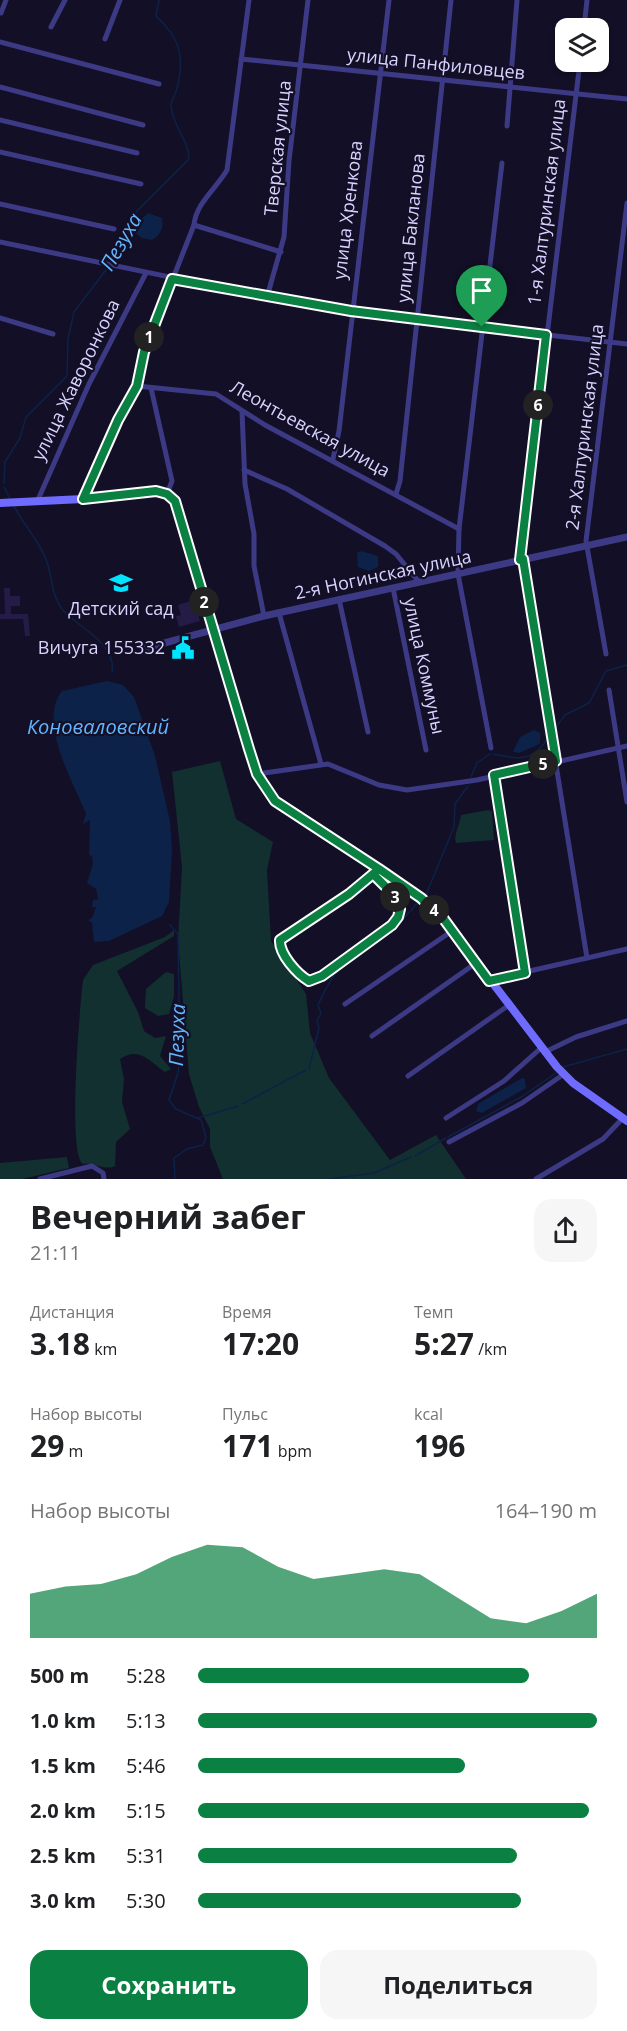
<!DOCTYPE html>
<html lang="ru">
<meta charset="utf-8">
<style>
body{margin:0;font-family:"Open Sans",sans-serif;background:#f6f6f6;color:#202124;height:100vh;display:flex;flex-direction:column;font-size:22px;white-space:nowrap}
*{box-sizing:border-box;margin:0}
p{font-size:20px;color:#757577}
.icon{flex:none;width:33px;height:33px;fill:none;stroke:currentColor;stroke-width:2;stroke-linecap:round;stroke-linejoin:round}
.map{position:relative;height:1179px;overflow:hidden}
.panel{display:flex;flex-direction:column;background:#fff;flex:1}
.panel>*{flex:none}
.fabs{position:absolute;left:555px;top:18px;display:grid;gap:12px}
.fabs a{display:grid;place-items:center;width:54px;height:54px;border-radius:12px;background:#fff;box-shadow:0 2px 4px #0004;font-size:30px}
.pin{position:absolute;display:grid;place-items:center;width:51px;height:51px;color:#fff;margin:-62px -26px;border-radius:50% 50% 50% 0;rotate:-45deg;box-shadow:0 0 6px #0007}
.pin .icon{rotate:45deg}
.km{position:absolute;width:30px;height:30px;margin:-15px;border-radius:50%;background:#222;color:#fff;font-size:16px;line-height:30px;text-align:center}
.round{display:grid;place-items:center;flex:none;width:63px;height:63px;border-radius:18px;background:#f6f6f6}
.head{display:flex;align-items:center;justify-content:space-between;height:102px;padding:0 30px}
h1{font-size:33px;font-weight:700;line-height:45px}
.stats{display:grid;grid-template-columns:repeat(3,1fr);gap:9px;height:102px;padding:6px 30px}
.stats div{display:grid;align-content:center}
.stats b{font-size:30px;font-weight:700}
.stats small{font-size:16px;font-weight:400}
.stats p{font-size:16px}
.chart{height:168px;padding:12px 30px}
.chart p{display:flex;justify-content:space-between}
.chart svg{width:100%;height:108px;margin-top:6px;fill:#0b8043;opacity:.7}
.action{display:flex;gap:12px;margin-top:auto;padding:12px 30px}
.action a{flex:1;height:69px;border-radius:18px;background:#0b8043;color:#fff;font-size:24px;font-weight:700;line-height:69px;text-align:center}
.action a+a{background:#f6f6f6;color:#202124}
ul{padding:0 30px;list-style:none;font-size:20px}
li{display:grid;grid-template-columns:96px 72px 1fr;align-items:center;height:45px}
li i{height:15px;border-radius:8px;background:#0b8043}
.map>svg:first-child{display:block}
.green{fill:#12302f}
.water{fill:#0c2248}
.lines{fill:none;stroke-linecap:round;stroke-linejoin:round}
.stream{stroke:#0c2248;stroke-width:1.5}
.building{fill:#241b47}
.minor{stroke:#3d3a85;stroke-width:5}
.tertiary{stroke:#3d3a85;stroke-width:7}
.secondary{stroke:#6f6bff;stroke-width:8}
.route-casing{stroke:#fff;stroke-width:12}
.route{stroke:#0b8043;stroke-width:8}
.labels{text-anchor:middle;stroke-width:4.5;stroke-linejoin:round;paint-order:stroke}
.street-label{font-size:18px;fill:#d9d4ff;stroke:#130f26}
.poi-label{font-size:18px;fill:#d9d4ff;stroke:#130f26}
.water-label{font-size:20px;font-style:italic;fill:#62b6ff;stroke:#130f26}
</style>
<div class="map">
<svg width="627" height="1179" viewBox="0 0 627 1179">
<rect width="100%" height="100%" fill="#130f26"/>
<g class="green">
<path d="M220 761 236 819 273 842 267 870 271 941 306 994 310 1033 329 1078 390 1160 436 1135 466 1179H223L210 1147V1129L199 1107 189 1074 178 940 182 867 172 772Z"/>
<path d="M488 810 492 812 494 840 456 843C453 833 460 826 461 815Z"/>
<path d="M174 930V936L117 971 138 1012 144 1031 155 1038 166 1036 160 1056 171 1069 165 1072C149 1061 139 1046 120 1059L124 1079 122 1102 130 1129 116 1142 115 1166C103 1171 95 1162 83 1164 67 1154 80 1005 83 980L93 965 165 937Z"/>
<path d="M166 972 174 974V996L169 1014 158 1016 145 1008 146 989Z"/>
<path d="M67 1157 69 1168 22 1179H0V1163Z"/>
</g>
<g class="water">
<path d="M148 213 162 218C164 228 161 234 152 240L142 238 134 232 136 224Z"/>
<path d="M361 551 378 556V567L369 571 358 567 357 553Z"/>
<path d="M107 681 123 685 134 697 155 756 170 821 172 849 169 902 162 916 109 941 94 942 92 923 88 920 92 918 96 907H92L93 900 98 899 96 889 87 883 93 864 92 856 89 855 90 820 83 824 86 814C74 783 37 722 62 691Z"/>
<path d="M534 730 540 733V744L519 753 513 752 520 737Z"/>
<path d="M522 1078 525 1079 526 1088 482 1113 476 1111 478 1104Z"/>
</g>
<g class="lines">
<g class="stream">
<path d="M112 262 137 211 189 159C189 140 172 125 171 106 171 100 176 94 177 88 185 57 180 38 156 16L159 0"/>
<path d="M4 483 5 462 20 438 26 417 67 376 68 339 74 312 109 266"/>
<path d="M4 487 10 499"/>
<path d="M14 506C23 524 37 538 45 557 53 574 50 593 62 609 77 627 117 643 112 672"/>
<path d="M553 731 565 715 589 703 606 671 627 665"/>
<path d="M493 754C521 759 531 763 549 737"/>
<path d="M471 777 477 763 490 754"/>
<path d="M425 897 454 827 455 804 468 786"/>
<path d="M411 911 415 905 420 903"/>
<path d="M170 925 178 934 180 1058 178 1073 169 1100 176 1109 201 1120 206 1137 203 1145 187 1149 174 1158 175 1179"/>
<path d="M563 1067 627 1049"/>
<path d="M309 1069 319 1028 317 1021 321 1013 318 1005C323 994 329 981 337 972 359 949 390 939 409 912"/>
<path d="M242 1104 306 1070"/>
<path d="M198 1118 238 1106"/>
<path d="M448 1137 521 1097 556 1073"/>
<path d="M415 1156 446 1138"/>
<path d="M329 1179 374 1173 411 1157"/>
</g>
</g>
<g class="building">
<path d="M4 588H10V596H20V606H11V614H28L30 636H25L23 619H0V614H5Z"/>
<path d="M194 600 200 621 179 627 176 616 181 615 178 605Z"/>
</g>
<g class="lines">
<g class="minor">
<path d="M1 13 6 0"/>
<path d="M51 27 65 0"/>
<path d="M584 28 587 0"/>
<path d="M105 39 120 0"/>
<path d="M0 42 159 84"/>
<path d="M241 59 627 99"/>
<path d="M0 87 143 125"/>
<path d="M0 120 137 153"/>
<path d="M507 126 517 0"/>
<path d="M0 152 141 184"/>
<path d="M0 204 114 229"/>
<path d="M194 225 281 252"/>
<path d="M0 242 267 297 416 320 627 344"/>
<path d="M267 297 284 237 289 161 308 0"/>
<path d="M0 318 53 334"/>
<path d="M137 386 216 394 265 425 459 529"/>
<path d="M151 388 172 481 167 494"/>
<path d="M242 411 245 484 254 534V566L264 616"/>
<path d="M333 459 339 431 389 0"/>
<path d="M244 470 287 489 385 546 396 554 419 582"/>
<path d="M396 494 400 481 451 0"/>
<path d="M83 499 118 420 137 386 144 352 194 225C196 203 216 189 227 170L249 0"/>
<path d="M37 502 89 384 146 273"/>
<path d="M523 559 587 958"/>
<path d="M520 560 580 62"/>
<path d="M393 588 426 750"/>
<path d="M339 599 368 732"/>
<path d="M279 613 321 764"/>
<path d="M606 654 586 541 627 203"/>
<path d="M609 690 627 802"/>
<path d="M491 748 458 574 459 529 502 163"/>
<path d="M257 774 328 764 379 785 407 790 477 780 627 746"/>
<path d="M494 775 525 973"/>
<path d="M373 874C389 892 410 900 392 925L322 976 315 980C299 981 279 954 281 940L349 894 379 869"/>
<path d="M490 980 627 949"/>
<path d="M345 1004 452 931"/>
<path d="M372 1036 476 963"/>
<path d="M545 1052 576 1037 627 1021"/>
<path d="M408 1076 509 1005"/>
<path d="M446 1118 504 1081 541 1048"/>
<path d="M449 1142 522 1103 564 1074"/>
<path d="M40 1179 92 1166 103 1173 104 1179"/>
<path d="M536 1179 603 1139 622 1119"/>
</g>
<path class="tertiary" d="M146 648 264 616 627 537"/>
<path class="secondary" d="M0 503 83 499 156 491 171 497 178 508 249 749 257 774 275 801 421 898 443 918 557 1067 573 1083 627 1121"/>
</g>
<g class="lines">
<g class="route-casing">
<path id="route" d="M482 327 351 311 172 279 144 352 137 386 118 420 83 499 156 491 167 494 175 501 249 749 257 774 275 801 379 869 373 874 398 899 400 909 398 917 392 925 322 976 309 981C297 974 279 954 280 940L349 894 379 869 421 898 443 918 489 981 525 973 494 775 556 761 523 559 520 560 546 335 482 327"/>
</g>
<use href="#route" class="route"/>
</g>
<defs>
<g id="school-bare" transform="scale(1.8)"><path d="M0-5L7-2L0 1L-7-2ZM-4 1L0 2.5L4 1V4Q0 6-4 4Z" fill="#00e5ff" stroke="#130f26" stroke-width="2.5" paint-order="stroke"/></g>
<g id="civic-bare" transform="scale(1.8)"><path d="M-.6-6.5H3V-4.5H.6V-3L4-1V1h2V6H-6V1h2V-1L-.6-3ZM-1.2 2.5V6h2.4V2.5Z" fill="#00e5ff" stroke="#130f26" stroke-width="2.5" paint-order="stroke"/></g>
</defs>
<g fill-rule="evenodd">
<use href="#school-bare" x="121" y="583"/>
<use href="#civic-bare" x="183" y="648"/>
</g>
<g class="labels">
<g class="street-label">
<text transform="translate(436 64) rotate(6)" y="6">улица Панфиловцев</text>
<text transform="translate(278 148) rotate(-84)" y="6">Тверская улица</text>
<text transform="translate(547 202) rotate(-83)" y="6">1-я Халтуринская улица</text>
<text transform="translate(348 210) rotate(-83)" y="6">улица Хренкова</text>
<text transform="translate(411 228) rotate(-84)" y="6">улица Бакланова</text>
<text transform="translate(76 380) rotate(-64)" y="6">улица Жаворонкова</text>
<text transform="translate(585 427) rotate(-83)" y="6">2-я Халтуринская улица</text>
<text transform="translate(310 429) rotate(29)" y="6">Леонтьевская улица</text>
<text transform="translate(383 575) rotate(-12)" y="6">2-я Ногинская улица</text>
<text transform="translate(424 666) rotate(78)" y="6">улица Коммуны</text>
</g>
<g class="poi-label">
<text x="121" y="615">Детский сад</text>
<text x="165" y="654" text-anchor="end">Вичуга 155332</text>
</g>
<g class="water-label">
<text transform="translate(121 242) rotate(-60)" y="7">Пезуха</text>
<text x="98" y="734">Коноваловский</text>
<text transform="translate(177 1035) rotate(-88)" y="7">Пезуха</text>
</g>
</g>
</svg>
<div class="fabs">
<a><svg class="icon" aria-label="layers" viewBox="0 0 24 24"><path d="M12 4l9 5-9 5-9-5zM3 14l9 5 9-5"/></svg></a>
</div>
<div class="pin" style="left:482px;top:327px;background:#1e9e55"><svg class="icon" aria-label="arrive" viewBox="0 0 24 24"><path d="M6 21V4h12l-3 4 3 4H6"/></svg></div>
<b class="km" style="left:149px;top:337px">1</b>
<b class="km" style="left:204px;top:602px">2</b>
<b class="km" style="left:395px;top:897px">3</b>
<b class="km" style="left:434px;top:910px">4</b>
<b class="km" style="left:543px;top:764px">5</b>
<b class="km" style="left:538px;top:405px">6</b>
</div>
<section class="panel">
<div class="head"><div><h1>Вечерний забег</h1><p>21:11</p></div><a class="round"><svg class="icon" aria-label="share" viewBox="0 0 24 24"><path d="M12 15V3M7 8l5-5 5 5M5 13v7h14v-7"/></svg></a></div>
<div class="stats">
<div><p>Дистанция</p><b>3.18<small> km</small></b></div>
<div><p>Время</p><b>17:20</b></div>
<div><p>Темп</p><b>5:27<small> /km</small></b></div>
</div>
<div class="stats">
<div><p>Набор высоты</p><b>29<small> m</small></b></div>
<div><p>Пульс</p><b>171<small> bpm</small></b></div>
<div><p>kcal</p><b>196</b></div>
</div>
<div class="chart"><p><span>Набор высоты</span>164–190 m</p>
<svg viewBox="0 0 160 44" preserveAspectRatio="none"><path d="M0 44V26L10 23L20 22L30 18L40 11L50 6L60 7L70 15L80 20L90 18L100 16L110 18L120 27L130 36L140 38L150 33L160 26V44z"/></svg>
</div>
<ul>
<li><b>500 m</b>5:28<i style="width:83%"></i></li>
<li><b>1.0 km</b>5:13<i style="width:100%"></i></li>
<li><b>1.5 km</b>5:46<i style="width:67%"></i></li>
<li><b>2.0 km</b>5:15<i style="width:98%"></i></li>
<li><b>2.5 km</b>5:31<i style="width:80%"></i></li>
<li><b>3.0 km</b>5:30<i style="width:81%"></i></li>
</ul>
<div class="action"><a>Сохранить</a><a>Поделиться</a></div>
</section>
